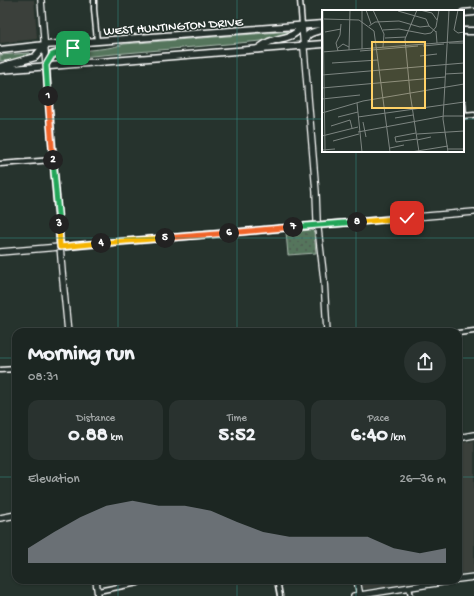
<!DOCTYPE html>
<meta charset="utf-8">
<style>
body{margin:0;font-family:"Gochi Hand",sans-serif;background:#29322f;color:#f1f3f6;height:100vh;display:flex;flex-direction:column;font-size:15px;white-space:nowrap}
*{box-sizing:border-box;margin:0}
p{font-size:13px;color:#a0a5a5}
.icon{flex:none;width:22px;height:22px;fill:none;stroke:currentColor;stroke-width:2;stroke-linecap:round;stroke-linejoin:round}
.map{position:relative;flex:1;overflow:hidden}
.drawer{position:absolute;left:12px;top:328px;width:450px;height:256px;display:flex;flex-direction:column;background:#1c2622;border-radius:12px;box-shadow:0 1px 3px #0004,0 0 0 1px #3a4340}
.drawer>*{flex:none}
.pin{position:absolute;display:grid;place-items:center;width:34px;height:34px;color:#fff;margin:-17px;border-radius:8px;box-shadow:0 2px 6px #0006}
.km{position:absolute;width:20px;height:20px;margin:-10px;border-radius:50%;background:#222;color:#fff;font-size:11px;line-height:20px;text-align:center}
.round{display:grid;place-items:center;flex:none;width:42px;height:42px;border-radius:21px;background:#29322f}
.summary{display:flex;align-items:center;justify-content:space-between;height:68px;padding:0 16px}
h1{font-size:22px;font-weight:800;line-height:30px}
.stats{display:grid;grid-template-columns:repeat(3,1fr);gap:6px;height:68px;padding:4px 16px}
.stats div{display:grid;align-content:center;border-radius:10px;background:#29322f;text-align:center}
.stats b{font-size:20px;font-weight:800}
.stats small{font-size:11px;font-weight:400}
.stats p{font-size:11px}
.chart{height:112px;padding:8px 16px}
.chart p{display:flex;justify-content:space-between}
.chart svg{width:100%;height:72px;margin-top:4px;fill:#8c9099;opacity:.7}
.map>svg:first-child{display:block}
.built{fill:#3b403a}
.grass{fill:#55745c;stroke:#aabaae}
.park{fill:url(#park-dots);stroke:#aabaae}
.lines{fill:none;stroke-linecap:round;stroke-linejoin:round}
.street-casing{stroke:#fff;stroke-width:7}
.secondary-casing{stroke:#fff;stroke-width:8}
.primary-casing{stroke:#fff;stroke-width:9}
.street{stroke:#26332d;stroke-width:4}
.secondary{stroke:#26332d;stroke-width:5.5}
.primary{stroke:#26332d;stroke-width:6}
.split-1-casing{stroke:#fff;stroke-width:8}
.split-2-casing{stroke:#fff;stroke-width:8}
.split-3-casing{stroke:#fff;stroke-width:8}
.split-4-casing{stroke:#fff;stroke-width:8}
.split-5-casing{stroke:#fff;stroke-width:8}
.split-6-casing{stroke:#fff;stroke-width:8}
.split-7-casing{stroke:#fff;stroke-width:8}
.split-8-casing{stroke:#fff;stroke-width:8}
.split-9-casing{stroke:#fff;stroke-width:8}
.split-1{stroke:#22a559;stroke-width:5}
.split-2{stroke:#f0652b;stroke-width:5}
.split-3{stroke:#22a559;stroke-width:5}
.split-4{stroke:#f5b400;stroke-width:5}
.split-5{stroke:#f5b400;stroke-width:5}
.split-6{stroke:#f0652b;stroke-width:5}
.split-7{stroke:#f0652b;stroke-width:5}
.split-8{stroke:#22a559;stroke-width:5}
.split-9{stroke:#f5b400;stroke-width:5}
.grid{fill:none;stroke:#338b84;stroke-width:1;stroke-opacity:0.55}
.labels{text-anchor:middle;stroke-width:3;stroke-linejoin:round;paint-order:stroke}
.street-label{font-size:13px;fill:#fff;stroke:#26332d}
.inset-road{fill:none;stroke:#7d8581;stroke-width:1}
.view{fill:#ffd166;fill-opacity:0.15;stroke:#ffd166;stroke-width:2}
.inset-edge{fill:none;stroke:#fff;stroke-width:2}
</style>
<div class="map">
<svg width="474" height="596" viewBox="0 0 474 596">
<defs>
<pattern id="park-dots" width="8" height="8" patternUnits="userSpaceOnUse"><rect width="8" height="8" fill="#55745c"/><path d="M2 2h.1M6 6h.1" fill="none" stroke="#4f5a52" stroke-width="1.8" stroke-linecap="round"/></pattern>
</defs>
<rect width="100%" height="100%" fill="#26332d"/>
<filter id="ink" filterUnits="userSpaceOnUse"><feTurbulence type="fractalNoise" baseFrequency=".025" numOctaves="2"/><feDisplacementMap in="SourceGraphic" scale="8" xChannelSelector="R" yChannelSelector="G"/><feConvolveMatrix kernelMatrix="1 2 1 2 8 2 1 2 1" color-interpolation-filters="sRGB"/></filter>
<g filter="url(#ink)">
<g class="built">
<path d="M0 0H34L37 38 36 39 0 43Z"/>
<path d="M474 441V572L458 574V443Z"/>
<path d="M361 580H424L365 589 362 587Z"/>
</g>
<g class="grass">
<path d="M293 31V33L261 41 58 59 55 57V56C78 48 102 52 124 44Z"/>
<path d="M30 53 32 55 23 59 0 61V55Z"/>
</g>
<path class="park" d="M312 230 314 232 316 253 288 255 286 232Z"/>
<g class="lines">
<g class="street-casing">
<g id="street">
<path d="M94 0V9L97 41"/>
<path d="M300 0 302 25"/>
<path d="M463 103 464 116"/>
<path d="M463 116 474 115"/>
<path d="M0 164 53 160"/>
<path d="M458 333 474 331"/>
<path d="M0 370 16 369"/>
<path d="M277 580 280 596"/>
<path d="M409 587 411 596"/>
<path d="M98 591 138 583"/>
</g>
</g>
<g class="secondary-casing">
<g id="secondary">
<path d="M41 0 62 271 68 332"/>
<path d="M302 25 316 192 317 220 324 280 327 332"/>
<path d="M0 252 474 212"/>
<path d="M458 438 474 435"/>
<path d="M0 518 16 515"/>
<path d="M458 579 474 577"/>
<path d="M96 580 98 596"/>
<path d="M357 580 360 596"/>
<path d="M354 596 455 580"/>
</g>
</g>
<g class="primary-casing">
<g id="primary">
<path d="M463 13 474 12"/>
<path d="M463 31H474"/>
<path d="M303 46C307 31 310 34 323 29"/>
<path d="M258 49C262 46 265 44 269 42 283 36 293 40 302 25"/>
<path d="M0 50 45 45 323 24"/>
<path d="M46 65 52 55 73 48 77 43"/>
<path d="M0 67 35 57 45 45"/>
<path d="M0 70 323 44"/>
</g>
</g>
<use href="#street" class="street"/>
<use href="#secondary" class="secondary"/>
<use href="#primary" class="primary"/>
</g>
</g>
<g class="lines" filter="url(#ink)">
<g class="split-1-casing">
<path id="split-1" d="M48 96 46 65 52 55 73 48"/>
</g>
<g class="split-2-casing">
<path id="split-2" d="M48 96 53 160"/>
</g>
<g class="split-3-casing">
<path id="split-3" d="M53 160 59 224"/>
</g>
<g class="split-4-casing">
<path id="split-4" d="M59 224 60 247 101 243"/>
</g>
<g class="split-5-casing">
<path id="split-5" d="M101 243 165 238"/>
</g>
<g class="split-6-casing">
<path id="split-6" d="M165 238 229 233"/>
</g>
<g class="split-7-casing">
<path id="split-7" d="M229 233 293 227"/>
</g>
<g class="split-8-casing">
<path id="split-8" d="M293 227 357 222"/>
</g>
<g class="split-9-casing">
<path id="split-9" d="M357 222 407 218"/>
</g>
<use href="#split-1" class="split-1"/>
<use href="#split-2" class="split-2"/>
<use href="#split-3" class="split-3"/>
<use href="#split-4" class="split-4"/>
<use href="#split-5" class="split-5"/>
<use href="#split-6" class="split-6"/>
<use href="#split-7" class="split-7"/>
<use href="#split-8" class="split-8"/>
<use href="#split-9" class="split-9"/>
</g>
<path class="grid" d="M118 0V332M237 0V332M356 0V11M0 119H323M463 119H474M356 151V332M0 238H474M0 358H16M458 358H474M0 477H16M458 477H474M118 580V596M237 580V596M356 580V596"/>
<g class="labels">
<g class="street-label">
<text transform="translate(173 25) rotate(-4)" y="5">WEST HUNTINGTON DRIVE</text>
</g>
</g>
<g transform="translate(322 10)">
<rect width="142" height="142" fill="#26332d"/>
<path class="inset-road" d="M1 0 3 142M40 0V39M44 0 49 14M51 0 62 24 61 37M95 0 83 29 88 83 97 142M98 0 110 3 115 10M136 0 132 20 136 23 142 22M76 1 104 9 107 16M2 9 37 10 52 21 68 142M47 16 53 12 77 11 98 17 107 16 114 22M114 17 117 0M61 20 77 19 103 24 109 23 114 17M114 21 115 33M3 22 19 19M63 28 84 27M127 33H142M101 36 122 34M16 38 21 34 27 37M27 40 28 0M16 41 14 33 18 25 19 14M38 41 96 36M0 42 142 31M98 46 115 44M10 53 56 50M123 64 142 63M0 65 142 53M0 78 123 67M0 89 38 85M35 93 40 142M0 103 41 91 142 74M16 107 36 102M36 107 142 92M73 108 91 105M41 112 44 127M9 116 28 110 30 118M36 122 122 106H142M94 123 73 127 74 132 95 129M95 124 142 121M0 126 36 117M95 130 109 127M11 131 37 124M68 138 82 135M126 139H142M0 140 13 139M89 142 126 136M126 142 121 109 127 0"/>
<path class="view" d="M50 32H103V98H50Z"/>
<rect width="142" height="142" class="inset-edge"/>
</g>
</svg>
<div class="pin" style="left:73px;top:48px;background:#1e9e55"><svg class="icon" aria-label="arrive" viewBox="0 0 24 24"><path d="M6 21V4h12l-3 4 3 4H6"/></svg></div>
<div class="pin" style="left:407px;top:218px;background:#d93025"><svg class="icon" aria-label="check" viewBox="0 0 24 24"><path d="M5 12l5 5 9-10"/></svg></div>
<b class="km" style="left:48px;top:96px">1</b>
<b class="km" style="left:53px;top:160px">2</b>
<b class="km" style="left:59px;top:224px">3</b>
<b class="km" style="left:101px;top:243px">4</b>
<b class="km" style="left:165px;top:238px">5</b>
<b class="km" style="left:229px;top:233px">6</b>
<b class="km" style="left:293px;top:227px">7</b>
<b class="km" style="left:357px;top:222px">8</b>
<section class="drawer">
<div class="summary"><div><h1>Morning run</h1><p>08:31</p></div><a class="round"><svg class="icon" aria-label="share" viewBox="0 0 24 24"><path d="M12 15V3M7 8l5-5 5 5M5 13v7h14v-7"/></svg></a></div>
<div class="stats">
<div><p>Distance</p><b>0.88<small> km</small></b></div>
<div><p>Time</p><b>5:52</b></div>
<div><p>Pace</p><b>6:40<small> /km</small></b></div>
</div>
<div class="chart"><p><span>Elevation</span>26–36 m</p>
<svg viewBox="0 0 160 44" preserveAspectRatio="none"><path d="M0 44V35L10 25L20 16L30 9L40 6L50 9L60 9L70 12L80 19L90 25L100 28L110 28L120 28L130 28L140 35L150 38L160 35V44z"/></svg>
</div>
</section>
</div>
